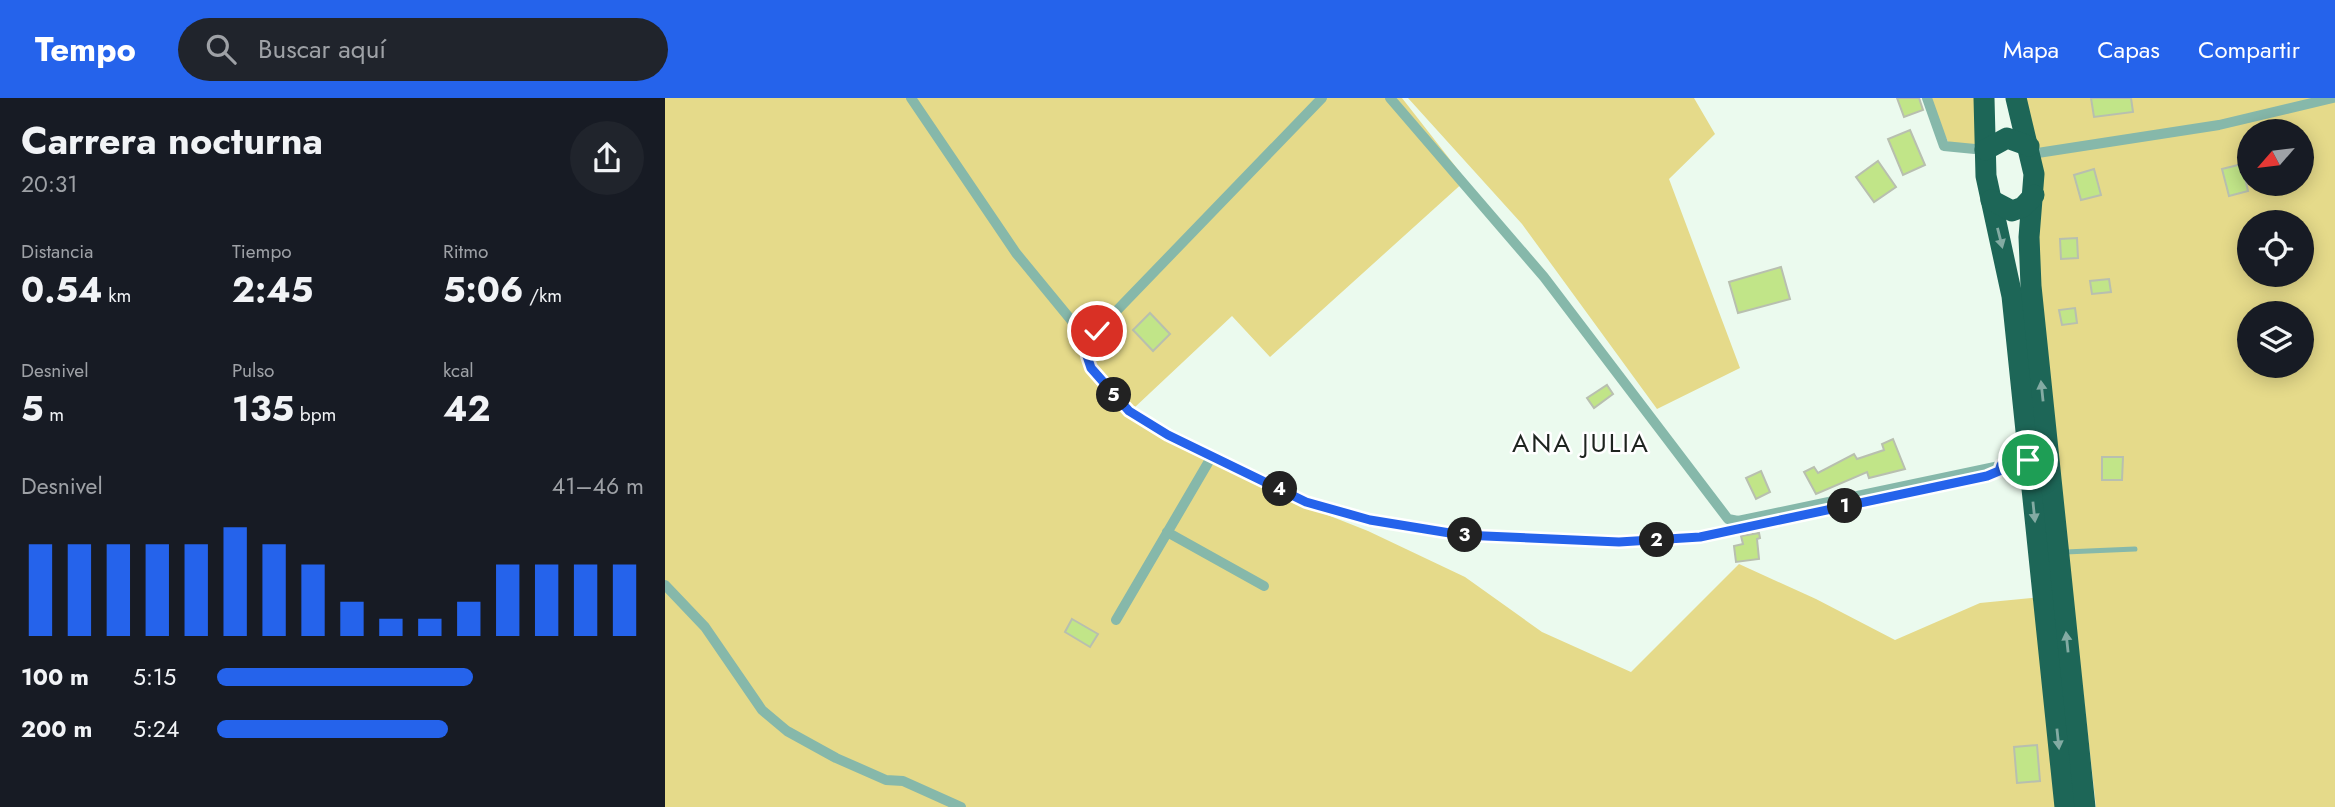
<!DOCTYPE html>
<html lang="es">
<meta charset="utf-8">
<style>
body{margin:0;font-family:Jost,sans-serif;background:#20242c;color:#f1f3f6;height:100vh;display:flex;flex-direction:column;font-size:26px;white-space:nowrap}
*{box-sizing:border-box;margin:0}
p{font-size:23px;color:#9ea1a6}
.icon{flex:none;width:38px;height:38px;fill:none;stroke:currentColor;stroke-width:2;stroke-linecap:round;stroke-linejoin:round}
.map{position:relative;flex:1;overflow:hidden}
.drawer{display:flex;flex-direction:column;background:#171b24;width:665px}
.drawer>*{flex:none}
.needle{width:46px;rotate:242deg}
.tools{position:absolute;left:1572px;top:21px;display:grid;gap:14px}
.tools a{display:grid;place-items:center;width:77px;height:77px;border-radius:50%;background:#171b24;box-shadow:0 4px 18px #0003;font-size:35px}
.pin{position:absolute;display:grid;place-items:center;width:60px;height:60px;color:#fff;margin:-30px;border:4px solid #fff;border-radius:50%;box-shadow:0 2px 7px #0007}
.km{position:absolute;width:35px;height:35px;margin:-18px;border-radius:50%;background:#222;color:#fff;font-size:19px;line-height:35px;text-align:center}
.round{display:grid;place-items:center;flex:none;width:74px;height:74px;border-radius:37px;background:#20242c}
.overview{display:flex;align-items:center;justify-content:space-between;height:119px;padding:0 21px}
h1{font-size:38px;font-weight:700;line-height:52px}
.stats{display:grid;grid-template-columns:repeat(3,1fr);gap:10px;height:119px;padding:7px 21px}
.stats div{display:grid;align-content:center}
.stats b{font-size:35px;font-weight:700}
.stats small{font-size:19px;font-weight:400}
.stats p{font-size:19px}
.chart{height:196px;padding:14px 21px}
.chart p{display:flex;justify-content:space-between}
.chart svg{width:100%;height:126px;margin-top:7px;stroke:#2563eb;stroke-width:6}
ul{padding:0 21px;list-style:none;font-size:23px}
li{display:grid;grid-template-columns:112px 84px 1fr;align-items:center;height:52px}
li i{height:18px;border-radius:9px;background:#2563eb}
header{display:flex;align-items:center;gap:42px;box-sizing:border-box;height:98px;padding:0 35px;background:#2563eb;color:#fff}
header strong{font-size:33px}
nav{display:flex;gap:38px;margin-inline-start:auto;font-size:24px}
.search{width:490px;height:63px;background:#20242c;display:flex;align-items:center;gap:18px;box-sizing:border-box;padding:0 24px;border-radius:38px;color:#9ea1a6;font-size:26px}
main{display:flex;flex:1;min-height:0}
.map>svg:first-child{display:block}
.green{fill:#e5da8a;fill-rule:evenodd}
.building{fill:#c1e588;stroke:#b8bfaf;stroke-width:2}
.lines{fill:none;stroke-linecap:round;stroke-linejoin:round}
.lane{stroke:#86b8aa;stroke-width:5}
.street{stroke:#86b8aa;stroke-width:10}
.highway{stroke:#1d6657;stroke-width:21}
.oneway{fill:#83aba3}
.route-casing{stroke:#fff;stroke-width:14}
.route{stroke:#2563eb;stroke-width:9}
.labels{text-anchor:middle;stroke-width:5;stroke-linejoin:round;paint-order:stroke}
.neighbourhood-label{font-size:26px;letter-spacing:2px;fill:#1e241f;stroke:#fff}
</style>
<header>
<strong>Tempo</strong>
<div class="search"><svg class="icon" aria-label="search" viewBox="0 0 24 24"><circle cx="10" cy="10" r="6"/><path d="M15 15l6 6"/></svg>Buscar aquí</div>
<nav><a>Mapa</a><a>Capas</a><a>Compartir</a></nav>
</header>
<main>
<section class="drawer">
<div class="overview"><div><h1>Carrera nocturna</h1><p>20:31</p></div><a class="round"><svg class="icon" aria-label="share" viewBox="0 0 24 24"><path d="M12 15V3M7 8l5-5 5 5M5 13v7h14v-7"/></svg></a></div>
<div class="stats">
<div><p>Distancia</p><b>0.54<small> km</small></b></div>
<div><p>Tiempo</p><b>2:45</b></div>
<div><p>Ritmo</p><b>5:06<small> /km</small></b></div>
</div>
<div class="stats">
<div><p>Desnivel</p><b>5<small> m</small></b></div>
<div><p>Pulso</p><b>135<small> bpm</small></b></div>
<div><p>kcal</p><b>42</b></div>
</div>
<div class="chart"><p><span>Desnivel</span>41–46 m</p>
<svg viewBox="0 0 160 44" preserveAspectRatio="none"><path d="M5 44V12M15 44V12M25 44V12M35 44V12M45 44V12M55 44V6M65 44V12M75 44V19M85 44V32M95 44V38M105 44V38M115 44V32M125 44V19M135 44V19M145 44V19M155 44V19"/></svg>
</div>
<ul>
<li><b>100 m</b>5:15<i style="width:60%"></i></li>
<li><b>200 m</b>5:24<i style="width:54%"></i></li>
</ul>
</section>
<div class="map">
<svg width="1670" height="709" viewBox="0 0 1670 709">
<rect width="100%" height="100%" fill="#ebfaee"/>
<g class="green">
<path d="M0 0H737L801 82 605 259 567 218 469 310 612 397 703 433 800 479 877 534 966 574 1074 466 1151 501 1230 542 1315 505 1378 499 1400 709H0Z"/>
<path d="M743 0H1029L1050 36 1004 81 1075 270 992 311 857 126Z"/>
<path d="M1262 0H1319L1320 52 1286 50Z"/>
<path d="M1351 0H1670V709H1431L1371 176 1366 56ZM1584 33H1636V86H1584ZM1584 124H1636V177H1584ZM1584 215H1636V268H1584Z"/>
</g>
<g class="building">
<path d="M1232 0H1254L1258 12 1239 19Z"/>
<path d="M1426 0H1466L1468 14 1429 19Z"/>
<path d="M1245 32 1260 67 1238 77 1223 41Z"/>
<path d="M1213 63 1231 89 1209 104 1191 79Z"/>
<path d="M1577 66 1583 93 1564 98 1557 71Z"/>
<path d="M1429 71 1436 97 1416 102 1409 77Z"/>
<path d="M1412 140 1413 160 1396 161 1395 141Z"/>
<path d="M1116 169 1125 201 1073 215 1064 184Z"/>
<path d="M1444 181 1446 194 1427 196 1425 183Z"/>
<path d="M1410 210 1412 225 1397 227 1394 212Z"/>
<path d="M485 215 505 236 488 253 468 232Z"/>
<path d="M942 287 948 296 929 310 922 300Z"/>
<path d="M1228 341 1240 371 1204 380 1202 374 1151 396 1139 374 1149 369 1153 375 1189 356 1192 361 1219 352 1217 346Z"/>
<path d="M1437 359H1458L1457 382H1437Z"/>
<path d="M1096 373 1105 394 1091 401 1081 380Z"/>
<path d="M1094 435 1095 440 1092 441 1094 461 1071 464 1069 448 1078 446 1076 438Z"/>
<path d="M407 521 433 536 425 549 400 534Z"/>
<path d="M1372 647 1375 683 1352 685 1349 649Z"/>
</g>
<g class="lines">
<path class="lane" d="M1400 454 1470 451"/>
<g class="street">
<path d="M246 0 351 155 425 245"/>
<path d="M657 0 432 233 425 245 423 258 426 270 464 313 503 337 641 404 705 422 797 437 954 444 1035 439 1322 378 1334 373 1336 367"/>
<path d="M725 0 879 179 1063 421 1073 423 1363 362"/>
<path d="M1262 0 1279 48 1320 52"/>
<path d="M1366 56 1554 27 1668 0"/>
<path d="M502 434 599 488"/>
<path d="M0 487 40 529 97 612 122 633 171 660 221 682 238 683 296 709"/>
<path d="M451 522 547 358"/>
</g>
<g class="highway">
<path d="M1319 0 1321 78 1347 198 1400 709"/>
<path d="M1351 0 1369 76 1364 139 1366 188 1420 709"/>
<path d="M1320 52 1342 40 1364 48"/>
<path d="M1326 102 1347 113 1358 109 1369 97"/>
</g>
</g>
<defs><path id="oneway-solid" d="M-6-.8H1V-3.2L6.5 0L1 3.2V.8H-6Z" transform="scale(1.75)"/></defs>
<g class="oneway">
<use href="#oneway-solid" transform="translate(1335 140) rotate(76)"/>
<use href="#oneway-solid" transform="translate(1377 293) rotate(-96)"/>
<use href="#oneway-solid" transform="translate(1369 414) rotate(84)"/>
<use href="#oneway-solid" transform="translate(1402 544) rotate(-96)"/>
<use href="#oneway-solid" transform="translate(1393 641) rotate(84)"/>
</g>
<g class="lines">
<g class="route-casing">
<path id="route" d="M432 233 425 245 422 258 426 270 464 313 503 337 641 404 705 422 797 437 954 444 1035 439 1322 378 1334 373 1336 367 1363 362"/>
</g>
<use href="#route" class="route"/>
</g>
<g class="labels">
<g class="neighbourhood-label">
<text x="916" y="354">ANA JULIA</text>
</g>
</g>
</svg>
<div class="tools">
<a><svg class="needle" viewBox="-14 -14 28 28"><path d="M0-13l5 13h-10z" fill="#e53935"/><path d="M0 13l5-13h-10z" fill="#9ea1a6"/></svg></a>
<a><svg class="icon" aria-label="locate" viewBox="0 0 24 24"><circle cx="12" cy="12" r="6"/><path d="M12 2v4M12 18v4M2 12h4M18 12h4"/></svg></a>
<a><svg class="icon" aria-label="layers" viewBox="0 0 24 24"><path d="M12 4l9 5-9 5-9-5zM3 14l9 5 9-5"/></svg></a>
</div>
<div class="pin" style="left:1363px;top:362px;background:#1e9e55"><svg class="icon" aria-label="arrive" viewBox="0 0 24 24"><path d="M6 21V4h12l-3 4 3 4H6"/></svg></div>
<div class="pin" style="left:432px;top:233px;background:#d93025"><svg class="icon" aria-label="check" viewBox="0 0 24 24"><path d="M5 12l5 5 9-10"/></svg></div>
<b class="km" style="left:1180px;top:408px">1</b>
<b class="km" style="left:992px;top:442px">2</b>
<b class="km" style="left:800px;top:437px">3</b>
<b class="km" style="left:615px;top:391px">4</b>
<b class="km" style="left:449px;top:297px">5</b>
</div>
</main>
